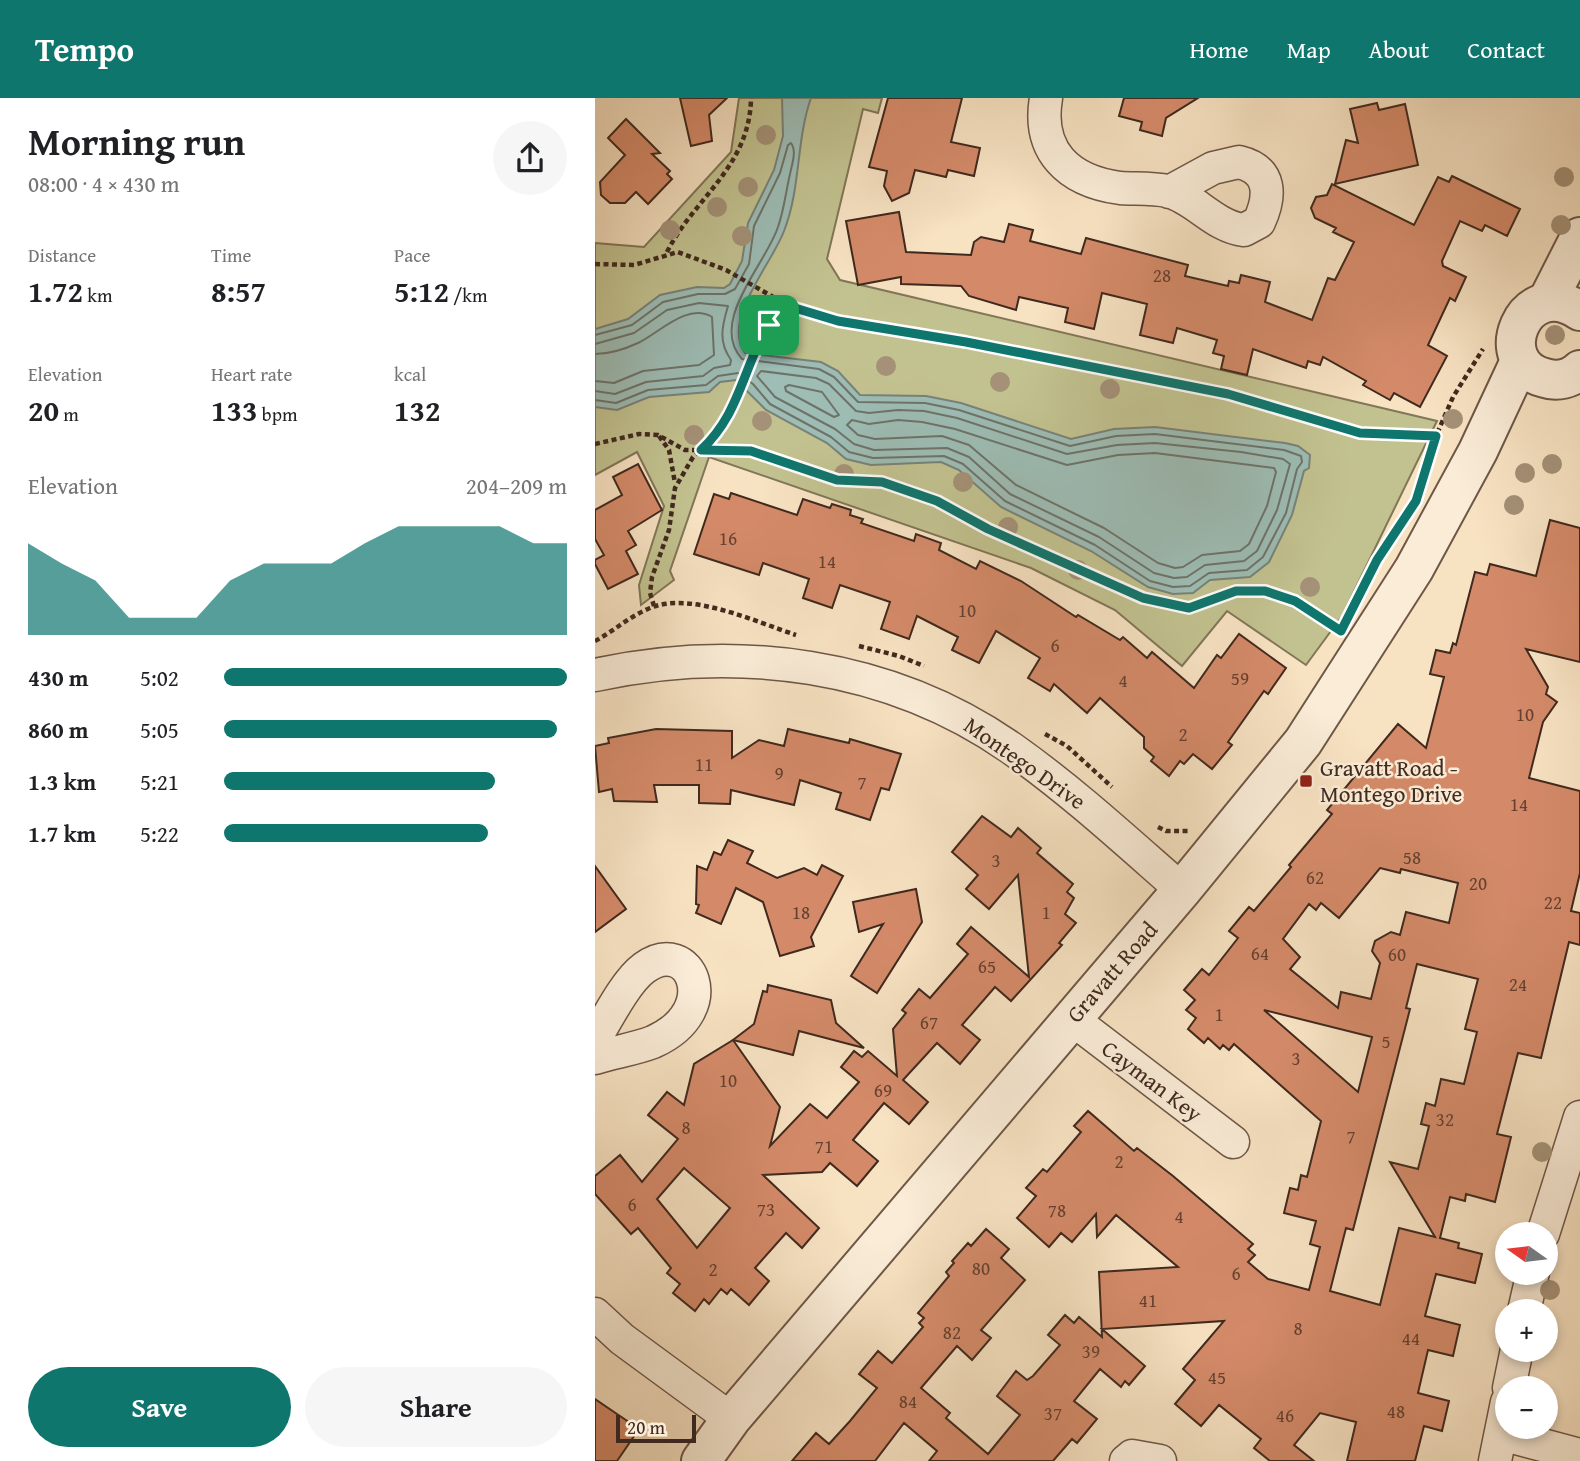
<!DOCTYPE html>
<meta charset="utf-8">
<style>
body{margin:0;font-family:"Gentium Book Plus",serif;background:#f6f6f6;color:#202124;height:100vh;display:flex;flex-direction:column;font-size:26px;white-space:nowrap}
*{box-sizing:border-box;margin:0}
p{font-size:23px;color:#757577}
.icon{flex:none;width:38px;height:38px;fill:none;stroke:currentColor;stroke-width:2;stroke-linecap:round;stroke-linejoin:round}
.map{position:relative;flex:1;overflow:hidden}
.panel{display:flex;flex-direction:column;background:#fff;width:595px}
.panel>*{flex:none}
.needle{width:46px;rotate:284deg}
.fabs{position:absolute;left:900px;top:1124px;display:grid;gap:14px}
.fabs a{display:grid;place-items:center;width:63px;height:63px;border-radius:50%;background:#fff;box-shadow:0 4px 10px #0003;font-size:35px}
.scale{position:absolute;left:21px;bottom:18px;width:80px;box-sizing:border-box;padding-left:7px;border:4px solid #40291e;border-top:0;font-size:19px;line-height:24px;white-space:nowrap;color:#40291e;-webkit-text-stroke:5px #faecd7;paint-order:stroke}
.pin{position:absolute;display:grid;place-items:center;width:60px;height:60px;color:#fff;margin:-30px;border-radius:14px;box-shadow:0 4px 10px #0006}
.round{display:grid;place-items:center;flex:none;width:74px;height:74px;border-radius:37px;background:#f6f6f6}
.headline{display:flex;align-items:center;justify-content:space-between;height:119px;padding:0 28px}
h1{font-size:38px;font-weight:600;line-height:52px}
.figures{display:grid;grid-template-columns:repeat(3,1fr);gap:10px;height:119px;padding:7px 28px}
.figures div{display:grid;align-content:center}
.figures b{font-size:30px;font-weight:600}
.figures small{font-size:19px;font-weight:400}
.figures p{font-size:19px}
.chart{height:196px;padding:14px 28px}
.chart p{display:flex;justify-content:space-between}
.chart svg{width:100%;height:126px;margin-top:7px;fill:#0f766e;opacity:.7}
.button{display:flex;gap:14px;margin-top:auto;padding:14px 28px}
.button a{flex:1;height:80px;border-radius:42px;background:#0f766e;color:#fff;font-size:28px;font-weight:600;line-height:80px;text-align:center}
.button a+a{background:#f6f6f6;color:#202124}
ul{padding:0 28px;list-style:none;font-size:23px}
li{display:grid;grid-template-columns:112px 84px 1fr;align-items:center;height:52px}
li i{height:18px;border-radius:9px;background:#0f766e}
header{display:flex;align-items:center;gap:42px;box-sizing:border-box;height:98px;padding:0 35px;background:#0f766e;color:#fff}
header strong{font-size:33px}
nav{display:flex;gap:38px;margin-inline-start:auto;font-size:24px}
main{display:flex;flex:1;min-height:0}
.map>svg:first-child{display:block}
.green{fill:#c2c290;stroke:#817657;stroke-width:2}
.water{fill:#9dbdb5;stroke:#788279;stroke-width:2}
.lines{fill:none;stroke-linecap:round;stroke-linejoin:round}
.shore{stroke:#6e736a;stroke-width:2}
.building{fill:#d48a69;stroke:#40291e;stroke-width:2;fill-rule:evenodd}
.minor-casing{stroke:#6e5747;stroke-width:35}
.tertiary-casing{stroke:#6e5747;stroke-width:42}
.path{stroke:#40291e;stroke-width:4.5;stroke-dasharray:5 3.5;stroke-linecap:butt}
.minor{stroke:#faecd7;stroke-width:32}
.tertiary{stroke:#faecd7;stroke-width:38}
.tree{fill:#a49177}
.route-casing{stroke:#fff;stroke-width:14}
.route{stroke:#0f766e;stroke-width:9}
.poi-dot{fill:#8f2418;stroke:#faecd7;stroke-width:2.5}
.labels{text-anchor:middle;stroke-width:5;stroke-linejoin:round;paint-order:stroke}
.number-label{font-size:19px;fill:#654131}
.street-label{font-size:23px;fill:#40291e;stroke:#faecd7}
.poi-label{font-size:23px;fill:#40291e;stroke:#faecd7;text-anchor:start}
</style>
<header>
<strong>Tempo</strong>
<nav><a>Home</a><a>Map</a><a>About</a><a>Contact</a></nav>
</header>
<main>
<section class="panel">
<div class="headline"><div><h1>Morning run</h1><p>08:00 · 4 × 430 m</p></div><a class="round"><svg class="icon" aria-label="share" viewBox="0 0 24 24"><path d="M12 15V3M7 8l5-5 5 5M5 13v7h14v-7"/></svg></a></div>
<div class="figures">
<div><p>Distance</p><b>1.72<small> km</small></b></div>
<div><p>Time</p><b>8:57</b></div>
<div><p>Pace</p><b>5:12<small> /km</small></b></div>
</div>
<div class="figures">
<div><p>Elevation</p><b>20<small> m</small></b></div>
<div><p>Heart rate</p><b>133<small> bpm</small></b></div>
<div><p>kcal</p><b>132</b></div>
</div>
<div class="chart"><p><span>Elevation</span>204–209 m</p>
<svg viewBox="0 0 160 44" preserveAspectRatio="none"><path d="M0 44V12L10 19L20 25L30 38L40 38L50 38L60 25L70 19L80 19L90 19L100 12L110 6L120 6L130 6L140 6L150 12L160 12V44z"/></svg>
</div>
<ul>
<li><b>430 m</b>5:02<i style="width:100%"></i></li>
<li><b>860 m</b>5:05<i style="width:97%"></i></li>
<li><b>1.3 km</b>5:21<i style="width:79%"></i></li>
<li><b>1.7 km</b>5:22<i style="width:77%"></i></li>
</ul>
<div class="button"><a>Save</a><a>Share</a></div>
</section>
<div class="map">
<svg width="985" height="1363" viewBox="0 0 985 1363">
<rect width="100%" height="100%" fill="#f7e2c2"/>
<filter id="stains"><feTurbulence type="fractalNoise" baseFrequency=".00286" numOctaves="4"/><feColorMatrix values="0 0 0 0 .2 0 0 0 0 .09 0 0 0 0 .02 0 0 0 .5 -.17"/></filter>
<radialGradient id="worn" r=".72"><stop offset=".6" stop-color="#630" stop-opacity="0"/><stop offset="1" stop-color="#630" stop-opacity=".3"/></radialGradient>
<path class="green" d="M144 0H287L283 15 268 11 232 161 245 182 842 323 747 518 711 567 632 513 587 568 520 512 436 470 114 359 75 473 79 482 46 507 44 487 69 408 42 354 0 377V145L49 149 136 54Z"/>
<path class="water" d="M187 0H216C201 42 206 90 189 133 177 166 126 222 150 255L226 264 243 273 265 297 331 298 366 305 476 341 519 331 560 329 690 345 703 348 715 357 714 370 709 373 697 417 674 464 655 479 615 482 598 495 578 496 553 489 496 453 406 409 364 372 346 364 276 367 251 361 232 345 171 312 141 282 125 284 114 294 54 299 22 312 0 309V231L33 221 65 197 102 189 129 190 135 186 147 163 153 125 179 72 188 38Z"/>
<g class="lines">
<g class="shore">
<path d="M0 237 37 227 68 204 103 196H130L140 191 154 166 159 128 185 75 193 47 196 45C202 53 197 66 195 76 191 93 189 112 183 129 171 166 113 224 147 261L224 271 239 279 263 304 330 305 364 312 475 348 521 338 560 336 689 352 706 358 707 364 702 371 691 415 668 459 652 472 614 475 595 488 578 489 555 483 500 447 410 403 368 366 349 358 278 360 254 354 236 339 175 306 158 286 143 275 123 278 111 287 53 292 21 305 0 302"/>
<path d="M0 246 39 235 72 212 104 205 133 208C127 228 123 244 136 262L135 267 119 270 108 278 51 284 20 296 0 293"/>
<path d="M0 256C15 256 30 251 43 245 63 236 92 204 117 219L119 257 104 267 48 273 19 285 0 283"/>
<path d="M166 273 221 280 234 286 261 313 274 315 303 312 329 313 362 320 472 356 522 347 560 345 646 354 688 361 695 366 682 412 662 453 649 463 610 467 592 479 579 480 559 475 504 439 415 396 374 359 352 350 279 352 259 346 240 331 180 299 162 278Z"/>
<path d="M194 287 227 294 244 317 239 319 191 293 190 289Z"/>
<path d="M257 322 274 326 303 322 327 324 360 331 472 367 523 357 560 355 679 370 681 374 672 408 654 446 645 453 607 457 588 469 580 470 563 465 509 430 421 387 374 347 347 338 280 341 263 337 252 327Z"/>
</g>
</g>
<g class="building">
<path d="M85 0H132L114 17 117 43 96 48Z"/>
<path d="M293 0H367L356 44 385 50 379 78 353 72 351 79 320 72 314 95 297 103 289 88 292 73 274 69Z"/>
<path d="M529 0H603L571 20 567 38 545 32 547 24 524 18Z"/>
<path d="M782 5 784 12 810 6 823 67 740 86 751 42 763 45 755 11Z"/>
<path d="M31 21 65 55 57 56 75 73 72 76 77 81 53 106 41 94 30 105H15L6 97 5 84 30 57 13 40Z"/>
<path d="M857 78 925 111 912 138 890 127 887 133 865 123 847 163 848 168 871 179 860 203 855 200 833 247 852 258 825 309 799 295 795 302 768 287 771 283 728 259 725 267 713 263 711 270 658 251 652 277 626 271 629 258 618 255 622 242 582 230 578 245 545 237 552 206 507 195 499 231 470 224 473 210 424 199 421 212 374 198 366 188 306 186V179L263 187 251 123 304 114 311 154 376 157 379 144 386 139 409 144 414 126 438 132 435 143 486 156 491 140 593 167 590 178 633 188 634 183 644 185 646 177 675 184 670 204 717 222 733 180 740 182 759 144 738 134 741 130 720 120 716 110 721 99 732 97 737 86 819 127 843 79 854 84Z"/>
<path d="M43 366 67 412 33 433 41 447 31 453 43 476 13 491 0 466V462L9 457 0 441V412L27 397 18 379Z"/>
<path d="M136 395 202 417 208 401 235 410 237 406 256 412 255 417 268 421 266 425 319 443 321 436 346 445 344 452 381 471 385 463 426 483 481 519 483 517 525 542 528 539 552 560 557 554 599 590 622 557 626 560 644 536 691 570 673 596 669 593 633 644 637 647 617 671 598 656 589 666 585 663 574 678 556 663 559 659 549 650V639L505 600 492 615 459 586 455 593 433 580 445 560 401 533 384 565 357 552 363 539 322 518 314 541 286 531 295 504 245 487 237 510 208 500 214 481 168 465 164 477 99 456 119 396 134 401Z"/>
<path d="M955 422 985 430V564L931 551 953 589 951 596 962 604 948 624 934 680 985 693V775L976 813 985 815V847L974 844 946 960 923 955 902 1036 916 1039 900 1104 871 1096 870 1103 855 1099 845 1140 864 1145 863 1150 887 1156 880 1185 841 1176 830 1218 865 1227 858 1258 833 1252 823 1295 854 1303 847 1333 829 1328 820 1363H752L761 1324 725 1315 699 1347 719 1363H675L659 1350 666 1341 624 1307 606 1328 580 1306 600 1282 588 1271 629 1223 507 1231 550 1268 534 1287 530 1283 526 1289 505 1271 479 1303 502 1321 482 1345 477 1341 458 1363H334L342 1353 309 1325 280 1363H197L221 1335 234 1346 255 1323 282 1290 264 1276 283 1253 297 1265 328 1229 324 1225 329 1220 323 1215 354 1178 351 1174 359 1165 357 1163 373 1145 376 1148 391 1131 414 1151 406 1160 430 1182 386 1232 396 1240 377 1262 362 1248 326 1290 355 1315 351 1320 393 1356 425 1317 402 1298 421 1273 432 1282 438 1278 465 1247 453 1237 470 1217 479 1225 484 1219 507 1239 504 1174 583 1169 521 1117 502 1139 501 1116 477 1144 466 1135 454 1149 422 1120 441 1098 431 1090 448 1071 452 1074 486 1034 479 1028 493 1013 539 1053 542 1050 578 1078 658 1146 653 1151 660 1157 653 1164 673 1181 714 1192 725 1149 715 1146 721 1123 689 1115 695 1090 703 1092 706 1077 712 1079 726 1023 639 946 634 952 628 947 625 951 613 940 609 945 593 931 601 920 591 912 600 902 589 892 607 871 614 877 643 840 634 833 654 809 659 813 696 769 694 767 737 716 732 712 803 626 831 650 849 579 835 576 841 552 855 555 858 545 861 547 880 474 892 477 895 466 941 478ZM785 770 805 775 806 771 863 785 854 825 811 814 805 837 796 834 780 843 777 853 785 865 776 901 746 894 743 910 695 871 705 859 688 841 714 806 721 812 726 805 744 820ZM822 866 883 881 870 931 882 934 869 986 846 981 840 1008 831 1005 826 1026 834 1028 823 1071 795 1064 840 1139 804 1130 785 1207 735 1193 751 1130 758 1132 815 911 811 910ZM669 912 777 939 763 994Z"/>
<path d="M61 631 137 633V660L164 642 189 648 193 631 254 645 255 641 306 656 294 692 286 690 275 722 241 711 246 695 205 682 199 707 136 692 135 706 104 705V687H59L62 704 19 703 17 691 4 694 0 648 14 645 13 640Z"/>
<path d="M387 718 416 739 423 730 446 750 442 755 478 786 472 794 479 800 470 816 481 825 464 845 467 847 416 903 400 889 367 927 385 942 365 966 342 945 308 982 333 1004 314 1026 289 1005 258 1042 283 1063 262 1088 235 1065 227 1074 168 1077 224 1130 207 1150 191 1135 160 1170 174 1183 154 1207 136 1191 132 1196 126 1191 114 1206 109 1201 100 1213 78 1195 85 1186 72 1175 76 1170 43 1130 36 1136 0 1096V1078L25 1057 47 1084 83 1041 53 1017 72 994 89 1007 99 966 138 942 185 1009 175 1048 215 1006 232 1020 264 984 246 969 259 953 267 959 273 953 302 978 298 931 311 915 307 912 324 891 335 900 373 856 362 846 376 829 434 879 423 777 394 811 371 791 383 777 357 754ZM89 1070 135 1110 102 1150 62 1101Z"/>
<path d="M133 742 158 753 152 765 182 780 209 770 222 777 227 767 248 778 216 839 219 848 185 858 168 804 141 790 126 826 101 815 104 807 101 806 102 768 112 772 119 754 126 757Z"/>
<path d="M0 768 31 811 0 834Z"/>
<path d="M321 791 327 824 282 895 256 878 288 826 264 834 258 804Z"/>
<path d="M173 887 236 902 241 925 269 950 204 933 198 957 138 942 159 926 168 893 172 894Z"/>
<path d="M0 1301 44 1331 22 1363H0Z"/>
</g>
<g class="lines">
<g class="minor-casing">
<g id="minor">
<path d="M451 0C442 53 473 83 525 90 540 91 557 90 573 93 600 100 620 129 649 132L664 124C676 98 677 72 644 64L618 70 574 94"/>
<path d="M0 577C142 546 294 565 416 650 477 693 531 743 587 792"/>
<path d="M477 921 638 1044"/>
<path d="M0 941C12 921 31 883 49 870 95 836 130 912 58 944 40 951 19 954 0 960"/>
<path d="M948 1136 985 1019"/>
<path d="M929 1213 938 1174"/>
<path d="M0 1216 27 1241 136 1321"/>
<path d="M914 1290 922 1251"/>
<path d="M906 1336 985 1357"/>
<path d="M531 1363 537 1358 565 1363"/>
<path d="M900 1363 912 1304"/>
</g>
</g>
<g class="tertiary-casing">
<g id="tertiary">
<path d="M952 204 985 139"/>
<path d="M985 213C928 175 893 267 950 280 962 284 975 281 985 272"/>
<path d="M106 1363 136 1321 587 792 708 644 819 471 883 353 925 263"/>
</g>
</g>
<g class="path">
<path d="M72 154C99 100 155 69 156 0"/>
<path d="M0 166 39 167 83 154 131 172 199 211 242 223 371 244 633 296 765 335 841 338"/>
<path d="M64 338 74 352 80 385"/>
<path d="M0 346 44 336 63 337 90 352 156 353 241 382 287 384 342 403 393 431 548 500 594 510 641 493H670L700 503 744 532"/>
<path d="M832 376 841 338 858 299 888 251"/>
<path d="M777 472 799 435"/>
<path d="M59 508 55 495 57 479 74 432 80 390 98 359 128 331 136 316 166 243 190 207"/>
<path d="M0 543C19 533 35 518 55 510 96 493 161 524 201 537"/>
<path d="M264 548 304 558 329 568"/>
<path d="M450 636 472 648 517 689"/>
<path d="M563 729 571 733H595"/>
</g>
<use href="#minor" class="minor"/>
<use href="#tertiary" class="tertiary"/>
</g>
<g class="tree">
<circle cx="171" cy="37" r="10"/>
<circle cx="969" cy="79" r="10"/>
<circle cx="153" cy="89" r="10"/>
<circle cx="122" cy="109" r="10"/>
<circle cx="966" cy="127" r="10"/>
<circle cx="75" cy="132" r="10"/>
<circle cx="147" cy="138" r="10"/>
<circle cx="156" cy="217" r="10"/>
<circle cx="960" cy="237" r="10"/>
<circle cx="291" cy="268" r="10"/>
<circle cx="405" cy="284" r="10"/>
<circle cx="515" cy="291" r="10"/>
<circle cx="858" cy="321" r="10"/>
<circle cx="167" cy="323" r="10"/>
<circle cx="99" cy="337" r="10"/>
<circle cx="957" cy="366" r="10"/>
<circle cx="930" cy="375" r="10"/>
<circle cx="249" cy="376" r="10"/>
<circle cx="368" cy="384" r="10"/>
<circle cx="919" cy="407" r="10"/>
<circle cx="413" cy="429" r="10"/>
<circle cx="483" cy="472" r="10"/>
<circle cx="715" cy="489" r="10"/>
<circle cx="947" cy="1054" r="10"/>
<circle cx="955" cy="1192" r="10"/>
</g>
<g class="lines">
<g class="route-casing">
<path id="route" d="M190 207 243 223 371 244 633 296 765 335 841 338 821 403 782 462 746 533 700 503 670 493H641L594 510 548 500 393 431 342 403 287 384 242 382 156 353 106 352C140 320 145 285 165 243 172 229 183 221 190 207Z"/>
</g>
<use href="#route" class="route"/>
</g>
<rect class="poi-dot" x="704" y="676" width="14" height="14" rx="3.5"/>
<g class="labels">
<g class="number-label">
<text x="567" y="184">28</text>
<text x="133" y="447">16</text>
<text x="232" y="470">14</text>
<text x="372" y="519">10</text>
<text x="460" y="554">6</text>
<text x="645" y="587">59</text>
<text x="528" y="589">4</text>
<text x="930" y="623">10</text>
<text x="588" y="643">2</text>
<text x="109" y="673">11</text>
<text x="184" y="682">9</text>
<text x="267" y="691">7</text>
<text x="924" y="713">14</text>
<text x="817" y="766">58</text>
<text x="401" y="769">3</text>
<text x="720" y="786">62</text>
<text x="883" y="792">20</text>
<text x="958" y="811">22</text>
<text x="206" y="821">18</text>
<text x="451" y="821">1</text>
<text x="665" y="862">64</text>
<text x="802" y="863">60</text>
<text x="392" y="875">65</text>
<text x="923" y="893">24</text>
<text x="624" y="923">1</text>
<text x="334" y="931">67</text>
<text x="791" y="950">5</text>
<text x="701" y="967">3</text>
<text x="133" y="989">10</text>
<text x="288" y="999">69</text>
<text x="850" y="1028">32</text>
<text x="91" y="1036">8</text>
<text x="756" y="1045">7</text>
<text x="229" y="1055">71</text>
<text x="524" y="1070">2</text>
<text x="37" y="1113">6</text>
<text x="171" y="1118">73</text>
<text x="462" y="1119">78</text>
<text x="584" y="1125">4</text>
<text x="386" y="1177">80</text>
<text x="118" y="1178">2</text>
<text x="641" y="1182">6</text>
<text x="553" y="1209">41</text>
<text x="703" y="1237">8</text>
<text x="357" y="1241">82</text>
<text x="816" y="1247">44</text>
<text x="496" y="1260">39</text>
<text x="622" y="1286">45</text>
<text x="313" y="1310">84</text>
<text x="801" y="1320">48</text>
<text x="458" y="1322">37</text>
<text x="690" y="1324">46</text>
</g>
<g class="street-label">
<text transform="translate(430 665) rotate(35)" y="8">Montego Drive</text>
<text transform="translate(517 874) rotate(-49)" y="8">Gravatt Road</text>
<text transform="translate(557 983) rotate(37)" y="8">Cayman Key</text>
</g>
<g class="poi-label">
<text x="725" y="678">Gravatt Road -<tspan x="725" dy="26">Montego Drive</tspan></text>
</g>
</g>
<rect width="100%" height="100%" filter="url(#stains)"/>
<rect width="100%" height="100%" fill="url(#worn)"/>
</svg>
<div class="fabs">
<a><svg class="needle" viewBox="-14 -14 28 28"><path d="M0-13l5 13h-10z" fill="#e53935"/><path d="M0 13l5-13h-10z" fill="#757577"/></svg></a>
<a>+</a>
<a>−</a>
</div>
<div class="scale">20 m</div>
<div class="pin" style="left:174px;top:227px;background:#1e9e55"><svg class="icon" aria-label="arrive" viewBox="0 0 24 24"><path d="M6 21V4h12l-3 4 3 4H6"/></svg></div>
</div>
</main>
